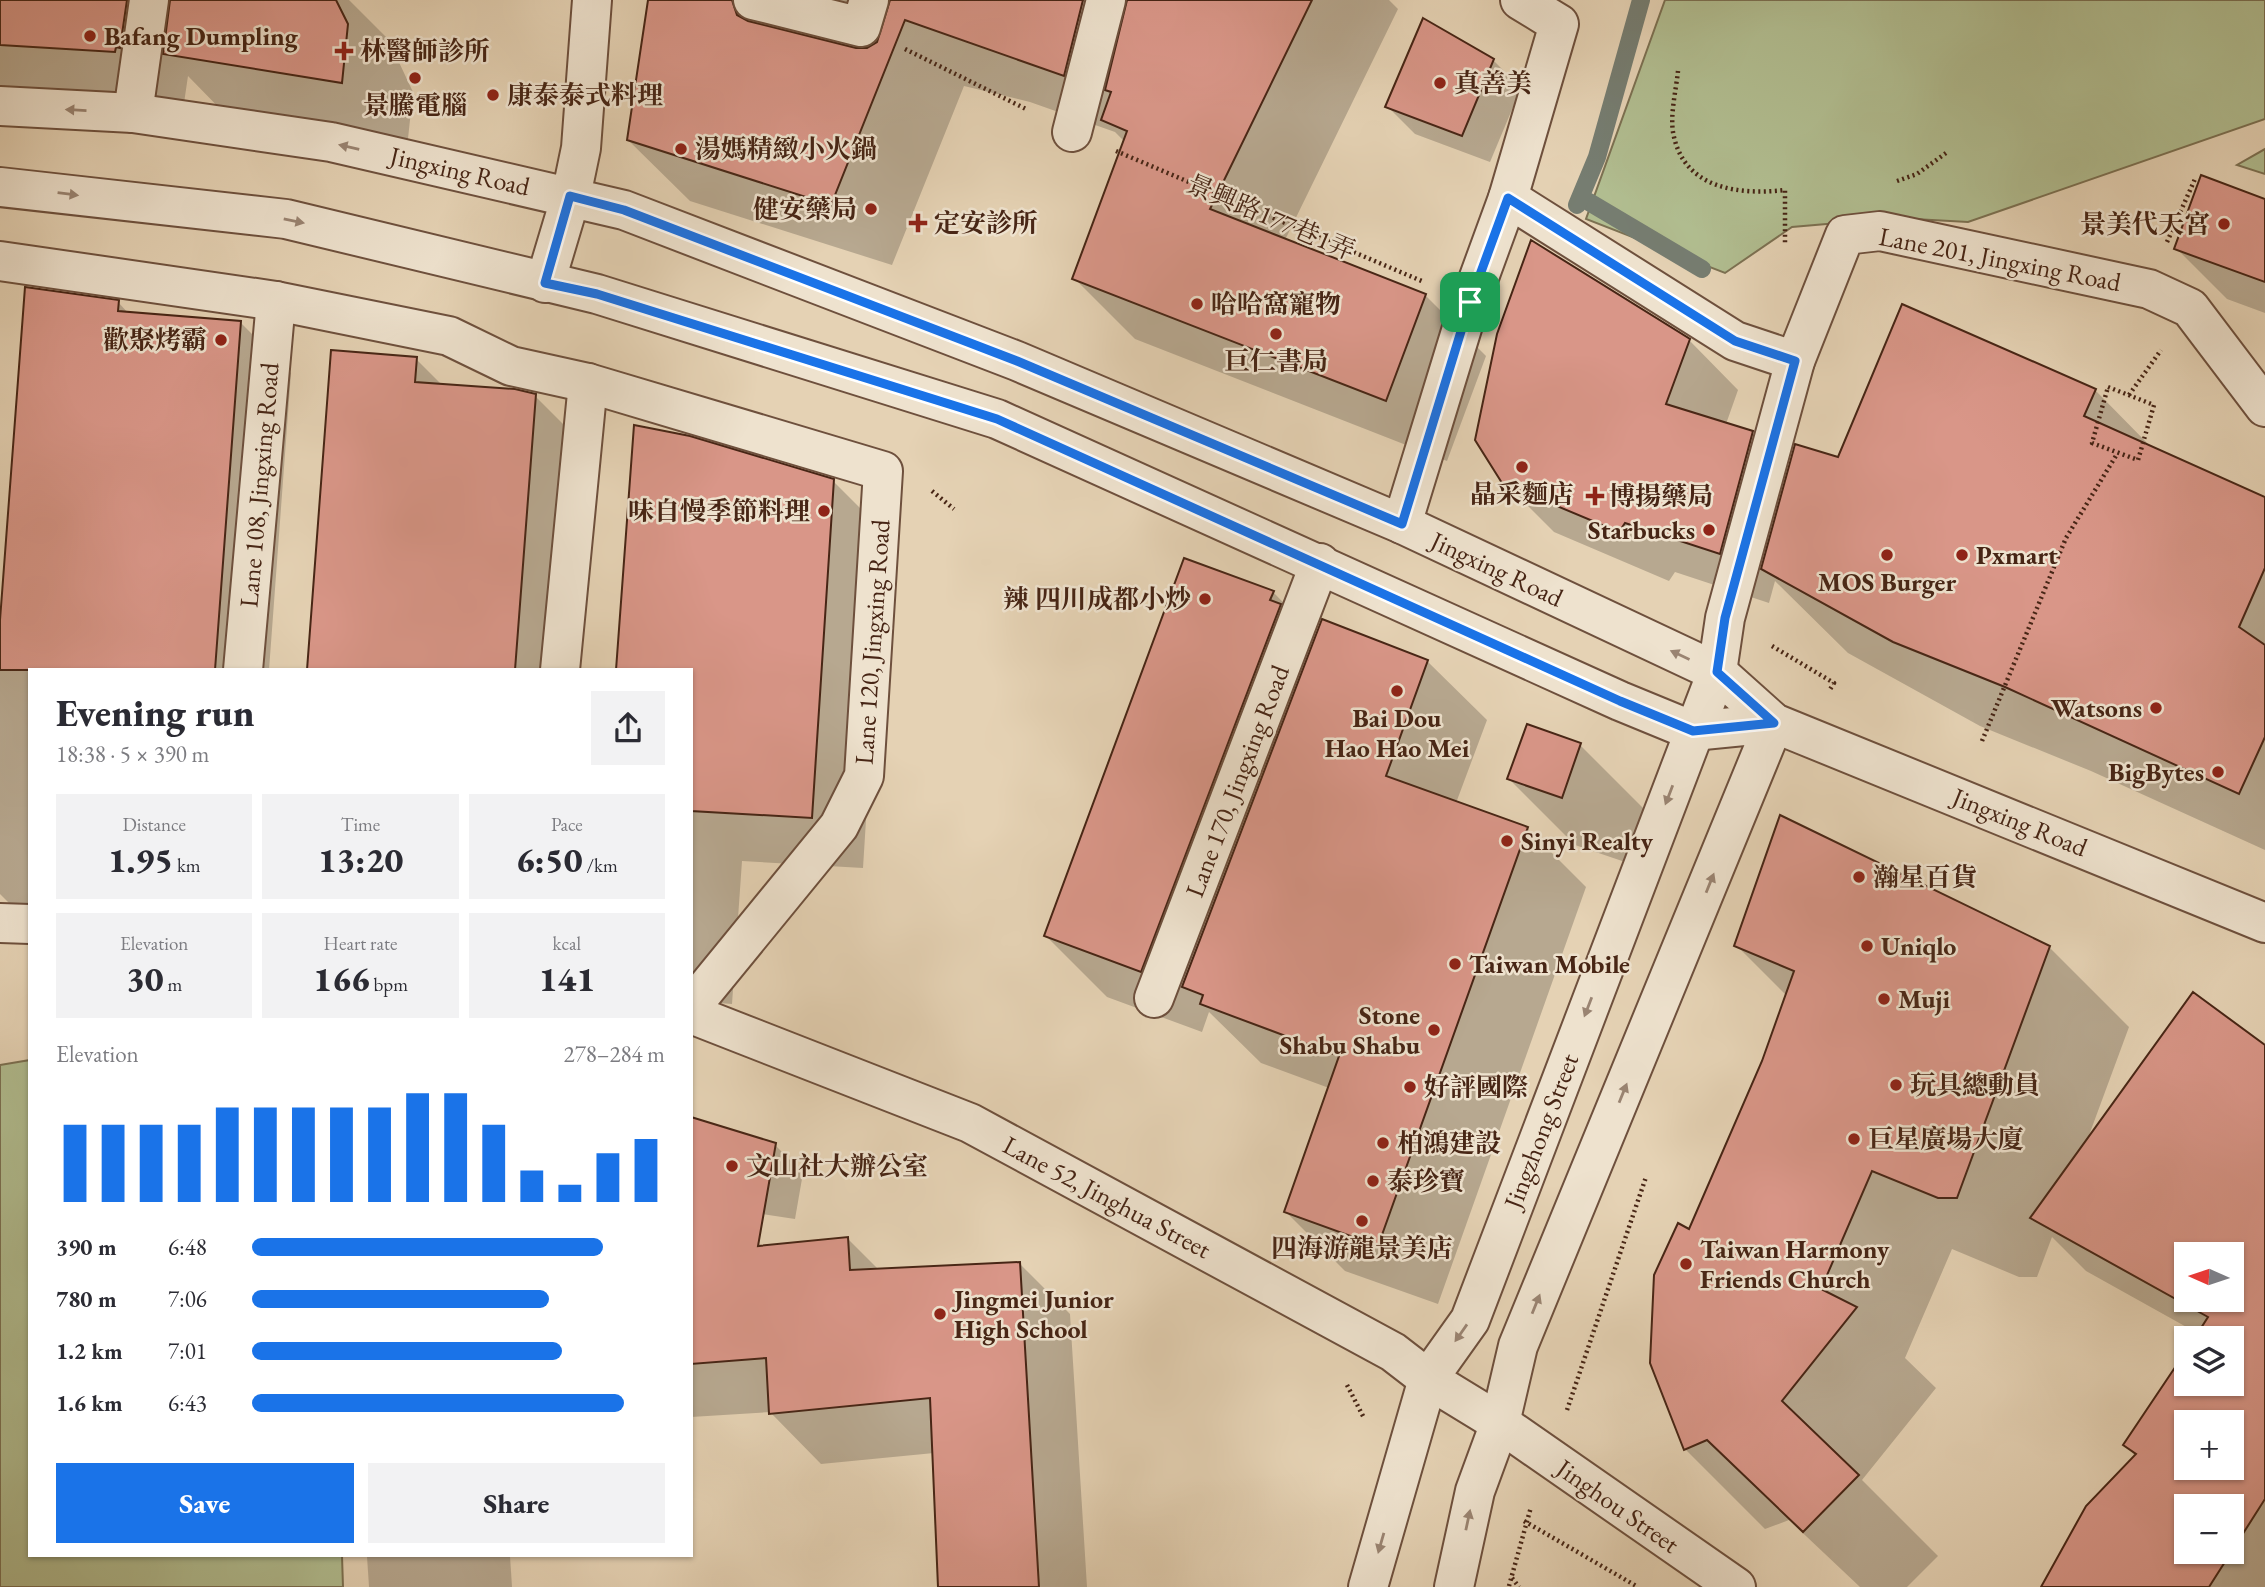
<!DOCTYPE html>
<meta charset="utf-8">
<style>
body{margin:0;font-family:"EB Garamond","Noto Serif TC",serif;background:#f2f2f3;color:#2b2b33;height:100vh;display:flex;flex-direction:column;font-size:26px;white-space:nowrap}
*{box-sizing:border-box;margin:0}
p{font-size:23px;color:#7c7c81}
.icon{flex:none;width:38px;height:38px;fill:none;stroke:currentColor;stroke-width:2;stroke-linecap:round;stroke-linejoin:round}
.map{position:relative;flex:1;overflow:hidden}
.panel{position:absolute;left:28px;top:668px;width:665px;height:889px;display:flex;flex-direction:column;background:#fff;border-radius:0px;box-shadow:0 2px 5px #0004}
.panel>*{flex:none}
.needle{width:46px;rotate:273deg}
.tools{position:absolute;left:2174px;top:1242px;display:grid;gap:14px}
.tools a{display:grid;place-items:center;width:70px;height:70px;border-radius:0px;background:#fff;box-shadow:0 2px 5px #0004;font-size:35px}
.pin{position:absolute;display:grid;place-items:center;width:60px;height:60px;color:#fff;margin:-30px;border-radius:14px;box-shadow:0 4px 10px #0006}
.round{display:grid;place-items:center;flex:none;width:74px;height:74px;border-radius:0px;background:#f2f2f3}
.overview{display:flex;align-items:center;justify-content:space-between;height:119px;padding:0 28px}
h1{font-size:38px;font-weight:800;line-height:52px}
.figures{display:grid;grid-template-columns:repeat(3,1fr);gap:10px;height:119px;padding:7px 28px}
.figures div{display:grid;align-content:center;border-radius:0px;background:#f2f2f3;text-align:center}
.figures b{font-size:35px;font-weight:800}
.figures small{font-size:19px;font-weight:400}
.figures p{font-size:19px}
.chart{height:196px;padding:14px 28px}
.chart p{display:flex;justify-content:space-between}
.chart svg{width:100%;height:126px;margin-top:7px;stroke:#1a73e8;stroke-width:6}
.primary-button{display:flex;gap:14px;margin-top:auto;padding:14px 28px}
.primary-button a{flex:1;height:80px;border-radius:0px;background:#1a73e8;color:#fff;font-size:28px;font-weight:800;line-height:80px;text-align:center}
.primary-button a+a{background:#f2f2f3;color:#2b2b33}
ul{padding:0 28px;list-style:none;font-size:23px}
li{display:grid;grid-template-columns:112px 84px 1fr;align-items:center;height:52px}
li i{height:18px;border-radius:9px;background:#1a73e8}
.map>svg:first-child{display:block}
.green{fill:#b1bd90;stroke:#7c7152;stroke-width:2}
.shadow{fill:#0003;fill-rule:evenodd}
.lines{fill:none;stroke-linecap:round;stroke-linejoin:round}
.stream{stroke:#767d71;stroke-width:18}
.building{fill:#d99688;stroke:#472515;stroke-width:2;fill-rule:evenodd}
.minor-casing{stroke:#6e503d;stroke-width:42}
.path{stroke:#472515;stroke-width:4.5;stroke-dasharray:2 3.5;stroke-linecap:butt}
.minor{stroke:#eee2ce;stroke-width:38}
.oneway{fill:#9a8472}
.route-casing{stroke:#fff;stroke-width:14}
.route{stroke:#1a73e8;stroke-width:9}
.poi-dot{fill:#8f2418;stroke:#eee2ce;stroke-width:2.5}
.labels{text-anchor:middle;stroke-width:5;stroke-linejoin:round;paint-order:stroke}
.poi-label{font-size:26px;font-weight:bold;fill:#472515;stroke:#eee2ce;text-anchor:start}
.street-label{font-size:26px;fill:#472515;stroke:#eee2ce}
</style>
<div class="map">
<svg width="2265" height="1587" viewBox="0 0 2265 1587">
<rect width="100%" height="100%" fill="#e5d2b4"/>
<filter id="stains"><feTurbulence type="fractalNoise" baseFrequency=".00286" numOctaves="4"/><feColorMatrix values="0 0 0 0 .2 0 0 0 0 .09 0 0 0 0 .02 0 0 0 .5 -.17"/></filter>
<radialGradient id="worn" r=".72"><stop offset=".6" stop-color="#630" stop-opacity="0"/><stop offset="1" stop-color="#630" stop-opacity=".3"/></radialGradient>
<g class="green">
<path d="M1665 0H2265V119L1968 222 1896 218 1792 227 1725 273 1586 219Z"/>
<path d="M2265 149V174L2237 165Z"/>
<path d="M30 1060V1556H342L343 1587H0V1065Z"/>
</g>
<g class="shadow">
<path d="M0 0H349L388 39 413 92 407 148 231 120 188 76 183 110 0 104Z"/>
<path d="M650 0H1389L1398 9 1285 240 1425 295 1486 356 1447 461 1135 339 1074 278 1125 142 1115 132 1030 102 964 86 892 265 690 201 628 140Z"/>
<path d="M1493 60 1521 88 1490 162 1415 134 1387 106Z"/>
<path d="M2265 201V313L2227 299 2176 248Z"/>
<path d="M118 302 129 314 241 323 291 373 269 670H30V924L0 894V638Z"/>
<path d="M1689 340 1738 390 1726 424 1752 432 1790 470 2095 390 2153 449 2265 499V850L2091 771 1980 726 1848 653 1775 581 1769 603 1675 572 1669 581 1554 532 1504 482Z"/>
<path d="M332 352 416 359 443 386 535 396 586 447 569 670H308Z"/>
<path d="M636 427 833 481 884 532 863 868 742 861 732 1004 691 1001V670H618Z"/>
<path d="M1273 592 1317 637 1427 661 1487 720 1456 803 1527 828 1586 887 1438 1304 1345 1271 1286 1212 1329 1088 1261 1063 1209 1012 1202 1032 1107 997 1046 936Z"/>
<path d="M1580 745 1646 811 1628 863 1575 845 1509 779Z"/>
<path d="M1736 945 2049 947 2129 1027 2088 1138 2265 1047V1587H2043L2136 1457 2125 1445 2186 1384H2231V1339L2199 1334 2086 1271 2052 1237 2037 1277H2019L1952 1249 1905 1358 1936 1388 1862 1480 1938 1556 1907 1587H1860L1789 1520 1765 1529 1685 1449 1690 1231 1764 1062 1787 996ZM2186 1255H2231V1300H2186ZM2186 1423H2231V1468H2186ZM2186 1507H2231V1552H2186Z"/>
<path d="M775 1145 803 1173 795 1219 691 1203Z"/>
<path d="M848 1239 879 1270 1019 1263 1070 1314 1087 1587H940L934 1453 821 1464 770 1412 691 1417V1254Z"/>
<path d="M367 1556H510L512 1587H369Z"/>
</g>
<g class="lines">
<g class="stream">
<path d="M1589 202 1702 269"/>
<path d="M1577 205 1597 157 1641 0"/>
</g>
</g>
<g class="building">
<path d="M0 0H127L120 48 116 47 115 52 0 45Z"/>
<path d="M170 0H336L348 24 342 83 163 54Z"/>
<path d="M648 0H732L737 15 748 21 856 48H867L877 42 890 0H1083L1064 76 905 20 831 205 627 140Z"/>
<path d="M1127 0H1312L1210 209 1426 294 1386 401 1072 279 1127 131 1101 120 1111 92 1105 90Z"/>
<path d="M1423 18 1494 59 1462 136 1385 107Z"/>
<path d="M2201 175 2265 199V282L2174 249Z"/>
<path d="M1531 240 1690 339 1666 404 1753 431 1720 554 1625 523 1619 532 1502 483 1475 440 1497 334Z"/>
<path d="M25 287 119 300 118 311 241 321 215 670H0V620Z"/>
<path d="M1902 304 2096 389 2084 416 2265 497V568L2239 627 2265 645V737L2239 794 2005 687 1893 642 1761 569 1795 444 1838 457Z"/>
<path d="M331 350 417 357 415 382 515 389 536 394 515 670H307Z"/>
<path d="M634 425 690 436 834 479 812 818 691 811V670H616Z"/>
<path d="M1184 558 1274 591 1270 600 1281 604 1141 972 1044 936Z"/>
<path d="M1322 619 1428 660 1386 776 1528 827 1378 1246 1284 1212 1339 1056 1200 1004 1203 995 1182 987Z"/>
<path d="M1527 724 1581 743 1562 798 1507 779Z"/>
<path d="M1780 815 2050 946 1957 1198H1938L1872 1171 1821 1289 1857 1307 1782 1401 1859 1475 1803 1532 1707 1440 1684 1450 1650 1363 1654 1275 1678 1223 1689 1229 1762 1061 1794 971 1734 946Z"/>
<path d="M2193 992 2265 1045V1499L2209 1587H2041L2086 1506 2136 1454 2123 1445 2186 1351V1384H2231V1339H2194L2208 1317 2030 1218ZM2186 1255H2231V1300H2186ZM2186 1423H2231V1468H2186ZM2186 1507H2231V1552H2186Z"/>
<path d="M691 1117 776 1143 758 1246 848 1237 850 1270 1020 1262 1039 1587H938L930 1398 769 1414 766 1358 691 1364Z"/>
</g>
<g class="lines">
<g class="minor-casing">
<g id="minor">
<path d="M753 0 861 27 869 0"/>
<path d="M0 106 133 113 331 142 624 210 1017 361 1402 524 1717 672 1774 723 2265 923"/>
<path d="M133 113 149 0"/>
<path d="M1072 132 1106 0"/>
<path d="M0 187 286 219 597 294 997 419 1620 701 1693 731 1774 723"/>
<path d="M1508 198 1735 341 1795 361"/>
<path d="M0 261 276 301 449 336 511 366 588 383 883 471 864 776 839 826 691 1007"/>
<path d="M545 283 571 196 581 148 592 0"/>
<path d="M1402 524 1470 302 1508 198 1559 24 1520 0"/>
<path d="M243 670 276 301"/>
<path d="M560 670 588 383"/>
<path d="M0 923 30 924"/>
<path d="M1154 998 1320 563"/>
<path d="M691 1014 970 1123 1393 1352 1428 1379 1500 1423 1736 1587"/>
<path d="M1368 1587 1428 1379 1470 1320 1717 672 1725 618 1795 361 1845 235 1880 231 2149 289 2190 308 2265 407"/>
<path d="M1454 1587 1475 1491 1500 1423 1518 1346 1774 723"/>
</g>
</g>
<g class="path">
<path d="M905 49 1026 109"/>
<path d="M1678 71C1676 91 1669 118 1674 137 1686 190 1741 195 1785 190V243"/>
<path d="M1116 151 1424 282"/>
<path d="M1897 181 1917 174 1946 153"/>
<path d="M2167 242 2195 179"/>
<path d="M2108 387 2154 405 2138 460 2092 443Z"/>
<path d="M2129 395 2161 350"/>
<path d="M932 491 954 509"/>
<path d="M1772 646 1834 683 1829 691"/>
<path d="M1982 741 2066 538 2117 454"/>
<path d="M1347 1385 1364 1418"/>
<path d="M1567 1410 1646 1177"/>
<path d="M1524 1521 1638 1587"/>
<path d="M1512 1578 1519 1587"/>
<path d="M1509 1586 1531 1507"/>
</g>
<use href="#minor" class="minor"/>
</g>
<defs><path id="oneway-solid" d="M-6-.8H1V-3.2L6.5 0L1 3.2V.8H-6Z" transform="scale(1.75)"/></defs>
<g class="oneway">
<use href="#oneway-solid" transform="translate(76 110) rotate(-177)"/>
<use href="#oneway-solid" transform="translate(349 147) rotate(-167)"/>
<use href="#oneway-solid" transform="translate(68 194) rotate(7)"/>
<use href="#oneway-solid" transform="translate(294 221) rotate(12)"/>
<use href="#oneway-solid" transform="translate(1680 655) rotate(-155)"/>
<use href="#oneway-solid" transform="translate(1669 795) rotate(111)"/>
<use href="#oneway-solid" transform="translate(1710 883) rotate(-68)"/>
<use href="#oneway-solid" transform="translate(1588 1007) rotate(111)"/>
<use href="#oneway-solid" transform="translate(1623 1093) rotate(-68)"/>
<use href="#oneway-solid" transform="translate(1536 1304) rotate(-68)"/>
<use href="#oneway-solid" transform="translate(1461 1333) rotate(125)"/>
<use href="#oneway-solid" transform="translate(1468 1520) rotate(-78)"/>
<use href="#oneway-solid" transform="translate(1381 1543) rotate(106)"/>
</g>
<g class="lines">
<g class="route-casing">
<path id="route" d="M570 196 624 210 1017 361 1402 524 1470 302 1508 198 1735 341 1795 361 1725 618 1717 672 1774 723 1693 731 1620 701 997 419 597 294 545 283Z"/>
</g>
<use href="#route" class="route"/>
</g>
<g class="poi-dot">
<circle cx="90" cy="36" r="7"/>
<path d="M340.5 40.5h7v7h7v7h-7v7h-7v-7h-7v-7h7z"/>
<circle cx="415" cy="78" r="7"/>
<circle cx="1440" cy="83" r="7"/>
<circle cx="493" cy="95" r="7"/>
<circle cx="681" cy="149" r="7"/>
<circle cx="871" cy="209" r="7"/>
<path d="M914.5 212.5h7v7h7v7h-7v7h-7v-7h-7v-7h7z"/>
<circle cx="2224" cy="224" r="7"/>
<circle cx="1197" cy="304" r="7"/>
<circle cx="1276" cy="334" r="7"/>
<circle cx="221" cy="340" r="7"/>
<circle cx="1522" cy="467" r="7"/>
<path d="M1591.5 485.5h7v7h7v7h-7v7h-7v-7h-7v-7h7z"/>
<circle cx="824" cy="511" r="7"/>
<circle cx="1709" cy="530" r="7"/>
<circle cx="1887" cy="555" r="7"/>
<circle cx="1962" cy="555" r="7"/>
<circle cx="1205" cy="599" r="7"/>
<circle cx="1397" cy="691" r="7"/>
<circle cx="2156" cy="708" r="7"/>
<circle cx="2218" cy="772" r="7"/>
<circle cx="1507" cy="841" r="7"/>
<circle cx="1859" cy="877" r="7"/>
<circle cx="1867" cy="946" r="7"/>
<circle cx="1455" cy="964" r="7"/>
<circle cx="1884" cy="999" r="7"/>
<circle cx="1434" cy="1030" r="7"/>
<circle cx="1896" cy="1085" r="7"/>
<circle cx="1410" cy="1087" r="7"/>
<circle cx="1854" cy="1139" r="7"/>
<circle cx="1383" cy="1143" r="7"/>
<circle cx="732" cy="1166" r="7"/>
<circle cx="1373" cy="1181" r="7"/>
<circle cx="1362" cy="1221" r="7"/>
<circle cx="1686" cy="1264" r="7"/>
<circle cx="940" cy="1314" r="7"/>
</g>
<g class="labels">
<g class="poi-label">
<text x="104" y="45">Bafang Dumpling</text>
<text x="360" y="60">林醫師診所</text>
<text x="1454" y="92">真善美</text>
<text x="507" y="104">康泰泰式料理</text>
<text x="415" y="114" text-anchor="middle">景騰電腦</text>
<text x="695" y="158">湯媽精緻小火鍋</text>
<text x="857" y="218" text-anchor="end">健安藥局</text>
<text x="934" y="232">定安診所</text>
<text x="2210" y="233" text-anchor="end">景美代天宮</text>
<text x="1211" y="313">哈哈窩寵物</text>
<text x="207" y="349" text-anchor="end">歡聚烤霸</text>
<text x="1276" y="370" text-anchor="middle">巨仁書局</text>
<text x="1522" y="503" text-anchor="middle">晶采麵店</text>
<text x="1609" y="505">博揚藥局</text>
<text x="810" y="520" text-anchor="end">味自慢季節料理</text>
<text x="1695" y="539" text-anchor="end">Starbucks</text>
<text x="1976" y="564">Pxmart</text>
<text x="1887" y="591" text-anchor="middle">MOS Burger</text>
<text x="1191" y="608" text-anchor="end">辣 四川成都小炒</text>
<text x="2142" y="717" text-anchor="end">Watsons</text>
<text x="1397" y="727" text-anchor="middle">Bai Dou<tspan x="1397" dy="30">Hao Hao Mei</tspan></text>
<text x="2204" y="781" text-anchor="end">BigBytes</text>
<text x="1521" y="850">Sinyi Realty</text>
<text x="1873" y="886">瀚星百貨</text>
<text x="1881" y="955">Uniqlo</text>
<text x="1469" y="973">Taiwan Mobile</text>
<text x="1898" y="1008">Muji</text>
<text x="1420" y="1024" text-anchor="end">Stone<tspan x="1420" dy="30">Shabu Shabu</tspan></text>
<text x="1910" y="1094">玩具總動員</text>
<text x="1424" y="1096">好評國際</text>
<text x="1868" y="1148">巨星廣場大廈</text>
<text x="1397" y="1152">柏鴻建設</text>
<text x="746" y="1175">文山社大辦公室</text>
<text x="1387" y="1190">泰珍寶</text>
<text x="1362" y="1257" text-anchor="middle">四海游龍景美店</text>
<text x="1700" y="1258">Taiwan Harmony<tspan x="1700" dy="30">Friends Church</tspan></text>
<text x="954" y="1308">Jingmei Junior<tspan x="954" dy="30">High School</tspan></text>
</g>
<g class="street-label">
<text transform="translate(460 171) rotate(13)" y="9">Jingxing Road</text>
<text transform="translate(1271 217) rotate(23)" y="9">景興路177巷1弄</text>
<text transform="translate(2000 259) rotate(11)" y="9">Lane 201, Jingxing Road</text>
<text transform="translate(259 485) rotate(-85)" y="9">Lane 108, Jingxing Road</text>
<text transform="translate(1497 569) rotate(25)" y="9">Jingxing Road</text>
<text transform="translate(872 642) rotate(-86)" y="9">Lane 120, Jingxing Road</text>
<text transform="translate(1237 781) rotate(-69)" y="9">Lane 170, Jingxing Road</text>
<text transform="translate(2020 822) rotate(22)" y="9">Jingxing Road</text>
<text transform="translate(1541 1131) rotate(-69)" y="9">Jingzhong Street</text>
<text transform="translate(1107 1197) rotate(28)" y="9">Lane 52, Jinghua Street</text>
<text transform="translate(1618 1506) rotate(35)" y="9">Jinghou Street</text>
</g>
</g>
<rect width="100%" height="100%" filter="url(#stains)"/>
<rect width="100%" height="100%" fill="url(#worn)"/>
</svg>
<div class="tools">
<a><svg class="needle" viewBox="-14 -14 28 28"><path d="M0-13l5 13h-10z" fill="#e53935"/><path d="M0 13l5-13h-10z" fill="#7c7c81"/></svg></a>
<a><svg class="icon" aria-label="layers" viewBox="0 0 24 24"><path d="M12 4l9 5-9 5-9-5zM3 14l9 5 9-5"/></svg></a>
<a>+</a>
<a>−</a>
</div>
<div class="pin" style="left:1470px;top:302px;background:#1e9e55"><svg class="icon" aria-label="arrive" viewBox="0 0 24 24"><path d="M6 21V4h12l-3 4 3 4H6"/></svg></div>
<section class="panel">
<div class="overview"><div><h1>Evening run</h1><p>18:38 · 5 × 390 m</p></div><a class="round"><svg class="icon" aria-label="share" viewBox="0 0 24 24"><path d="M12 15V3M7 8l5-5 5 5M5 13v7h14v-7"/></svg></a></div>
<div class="figures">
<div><p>Distance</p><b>1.95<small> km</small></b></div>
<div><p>Time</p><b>13:20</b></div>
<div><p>Pace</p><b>6:50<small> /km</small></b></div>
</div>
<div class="figures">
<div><p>Elevation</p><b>30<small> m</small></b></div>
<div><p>Heart rate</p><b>166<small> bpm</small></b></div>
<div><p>kcal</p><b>141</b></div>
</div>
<div class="chart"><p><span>Elevation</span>278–284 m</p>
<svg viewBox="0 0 160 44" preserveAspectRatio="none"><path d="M5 44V17M15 44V17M25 44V17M35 44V17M45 44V11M55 44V11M65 44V11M75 44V11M85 44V11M95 44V6M105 44V6M115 44V17M125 44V33M135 44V38M145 44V27M155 44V22"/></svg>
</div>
<ul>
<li><b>390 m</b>6:48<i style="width:85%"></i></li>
<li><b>780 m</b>7:06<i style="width:72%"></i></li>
<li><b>1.2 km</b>7:01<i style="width:75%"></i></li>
<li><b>1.6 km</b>6:43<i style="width:90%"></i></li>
</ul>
<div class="primary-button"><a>Save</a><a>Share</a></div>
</section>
</div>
